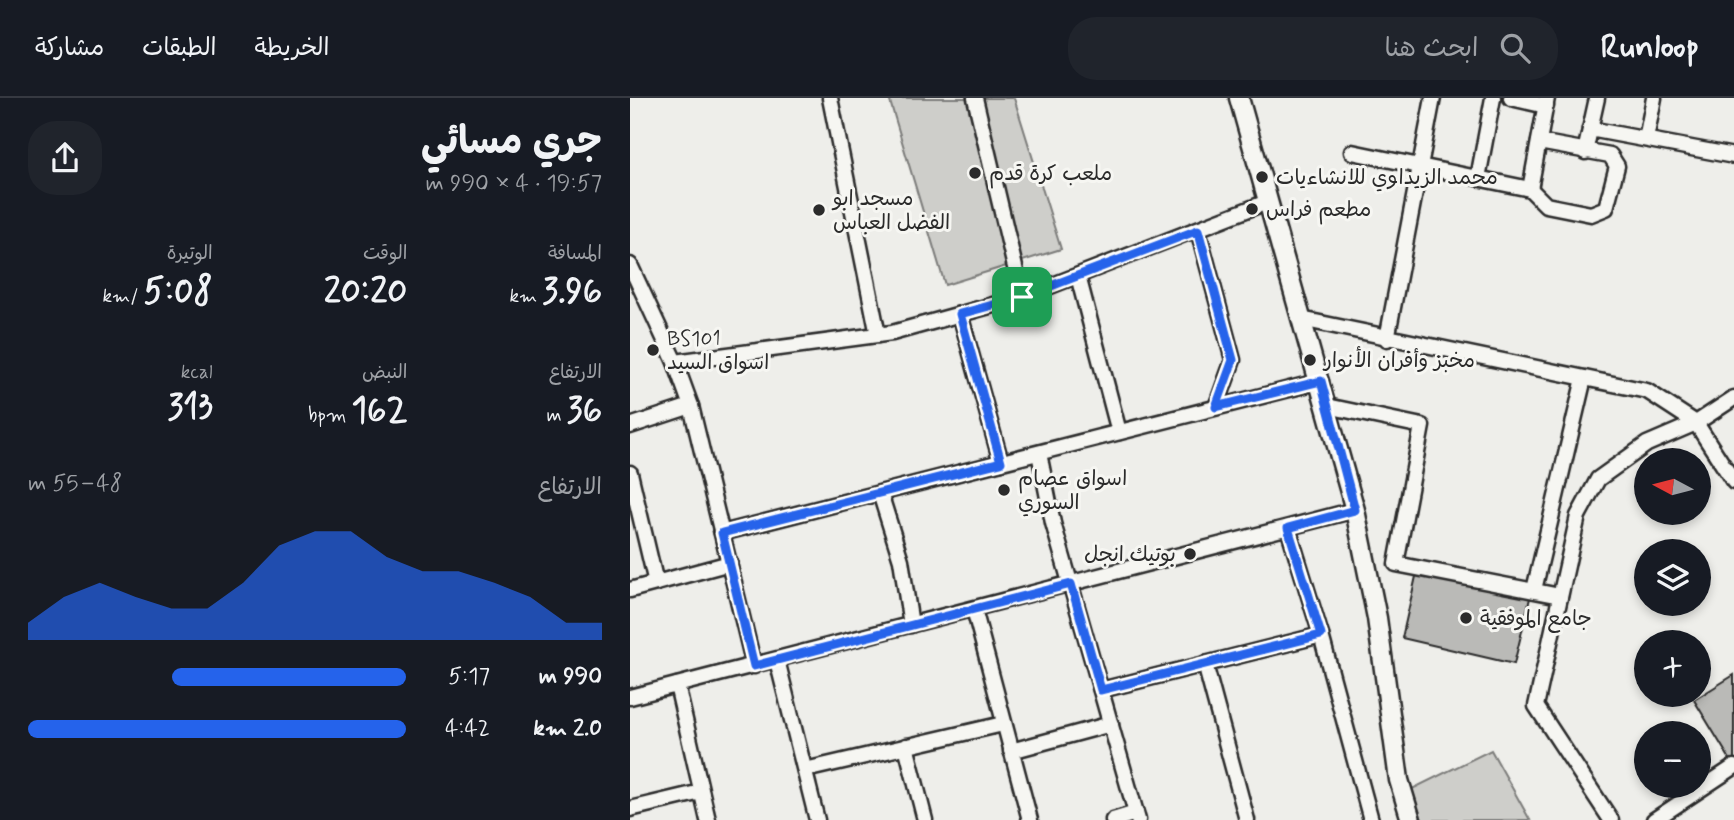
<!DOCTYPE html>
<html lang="ar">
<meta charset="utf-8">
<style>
body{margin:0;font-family:Mynerve,"Playpen Sans Arabic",sans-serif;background:#20242c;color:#f1f3f6;direction:rtl;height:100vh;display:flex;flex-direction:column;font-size:26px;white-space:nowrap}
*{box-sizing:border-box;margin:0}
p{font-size:23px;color:#9ea1a6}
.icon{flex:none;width:38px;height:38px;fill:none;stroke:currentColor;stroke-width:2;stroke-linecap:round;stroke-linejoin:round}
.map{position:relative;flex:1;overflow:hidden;direction:ltr}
.sheet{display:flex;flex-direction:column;background:#171b24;width:630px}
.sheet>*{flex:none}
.needle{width:46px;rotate:277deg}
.fabs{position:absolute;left:1004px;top:350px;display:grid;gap:14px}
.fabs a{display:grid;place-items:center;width:77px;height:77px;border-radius:50%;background:#171b24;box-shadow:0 4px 10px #0003;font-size:35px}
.pin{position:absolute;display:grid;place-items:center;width:60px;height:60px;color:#fff;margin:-30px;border-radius:14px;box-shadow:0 4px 10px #0006}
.round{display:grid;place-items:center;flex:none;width:74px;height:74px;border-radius:28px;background:#20242c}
.headline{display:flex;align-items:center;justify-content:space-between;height:119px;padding:0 28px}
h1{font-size:38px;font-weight:700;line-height:52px}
.stats{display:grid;grid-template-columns:repeat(3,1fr);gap:10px;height:119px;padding:7px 28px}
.stats div{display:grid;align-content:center}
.stats b{font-size:35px;font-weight:700}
.stats small{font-size:19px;font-weight:400}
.stats p{font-size:19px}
.chart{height:196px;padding:14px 28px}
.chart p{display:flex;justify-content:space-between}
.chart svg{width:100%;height:126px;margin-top:7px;fill:#2563eb;opacity:.7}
ul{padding:0 28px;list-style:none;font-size:23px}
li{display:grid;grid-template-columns:112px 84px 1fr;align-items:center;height:52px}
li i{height:18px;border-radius:9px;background:#2563eb}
header{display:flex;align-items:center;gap:42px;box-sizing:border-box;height:98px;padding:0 35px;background:#171b24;border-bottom:2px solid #363941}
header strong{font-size:33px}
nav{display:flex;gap:38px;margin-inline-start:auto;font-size:24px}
.search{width:490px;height:63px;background:#20242c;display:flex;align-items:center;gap:18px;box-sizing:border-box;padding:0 24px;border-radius:28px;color:#9ea1a6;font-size:26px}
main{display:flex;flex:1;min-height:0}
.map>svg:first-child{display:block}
.green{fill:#cececa;stroke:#7c7c7a;stroke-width:2}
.building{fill:#babab7;stroke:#2b2b2b;stroke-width:2}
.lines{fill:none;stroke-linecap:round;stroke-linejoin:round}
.minor-casing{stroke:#2b2b2b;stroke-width:19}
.tertiary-casing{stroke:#2b2b2b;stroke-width:23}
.minor{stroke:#f6f6f2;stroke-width:14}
.tertiary{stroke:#f6f6f2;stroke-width:18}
.route-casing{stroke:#fff;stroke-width:14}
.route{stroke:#2563eb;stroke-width:9}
.poi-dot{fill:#2b2b2b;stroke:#f6f6f2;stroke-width:2.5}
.labels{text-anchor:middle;stroke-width:6;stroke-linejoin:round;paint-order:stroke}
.poi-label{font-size:21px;fill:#2b2b2b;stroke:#f6f6f2;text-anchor:start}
</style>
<header>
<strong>Runloop</strong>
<div class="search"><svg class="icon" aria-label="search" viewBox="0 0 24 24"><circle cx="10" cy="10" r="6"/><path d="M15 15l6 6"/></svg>ابحث هنا</div>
<nav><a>الخريطة</a><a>الطبقات</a><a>مشاركة</a></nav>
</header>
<main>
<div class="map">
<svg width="1104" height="722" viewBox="0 0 1104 722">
<rect width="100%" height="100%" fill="#eeeeea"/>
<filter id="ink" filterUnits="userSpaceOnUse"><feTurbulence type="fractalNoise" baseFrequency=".0143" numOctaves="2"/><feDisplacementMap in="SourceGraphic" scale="14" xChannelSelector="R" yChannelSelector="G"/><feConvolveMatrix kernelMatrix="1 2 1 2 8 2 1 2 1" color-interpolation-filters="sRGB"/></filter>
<g filter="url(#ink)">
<g class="green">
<path d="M259 0H384L431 151 315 187Z"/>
<path d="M861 652 900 722H792L782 691Z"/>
</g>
<g class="building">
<path d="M787 474 900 500 884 566 772 540Z"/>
<path d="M1104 577V661L1101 663 1064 602Z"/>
</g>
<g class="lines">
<g class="minor-casing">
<g id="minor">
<path d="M200 0 248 237"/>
<path d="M345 0 392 199"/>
<path d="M881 0 916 8"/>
<path d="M960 31 1104 58"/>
<path d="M1016 41 1024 0"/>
<path d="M722 54 900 91 916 107 961 116 976 110 987 68 980 57 909 44"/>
<path d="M955 54 967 0"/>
<path d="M848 80 863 0"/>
<path d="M900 91 917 0"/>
<path d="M568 132 603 262 586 309"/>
<path d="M0 167 45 264 61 308 124 568"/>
<path d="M448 178 489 334"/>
<path d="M330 216 371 364"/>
<path d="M671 221 1017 293 1066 325 1104 384"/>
<path d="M757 241 803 0"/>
<path d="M45 264 262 235 392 199 637 104"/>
<path d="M697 308 792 328 766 466 930 498"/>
<path d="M0 328 61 308"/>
<path d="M409 355 423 425 508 722"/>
<path d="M0 375 26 485"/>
<path d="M250 395 271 462 281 527"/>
<path d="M658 430 691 537 741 722"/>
<path d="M92 435 691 283"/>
<path d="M0 492 100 465"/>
<path d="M904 492 954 280"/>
<path d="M344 511 400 722"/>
<path d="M147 562 187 722"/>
<path d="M575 566 617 722"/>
<path d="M47 587 78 722"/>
<path d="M471 592 691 537"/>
<path d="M0 599 725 412"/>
<path d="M276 648 295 722"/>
<path d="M381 653 481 626"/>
<path d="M175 672 373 626"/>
<path d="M0 711 71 694"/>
<path d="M483 722 506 715"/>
<path d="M981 722 906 608 948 418 968 381 1017 346 1066 325 1104 300"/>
<path d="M1024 722 1104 669"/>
</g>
</g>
<g class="tertiary-casing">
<path id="tertiary" d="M609 0 725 412 747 520 769 682 781 722"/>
</g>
<use href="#minor" class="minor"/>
<use href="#tertiary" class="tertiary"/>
</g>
</g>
<g class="lines" filter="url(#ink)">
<g class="route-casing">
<path id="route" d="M568 132 603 262 586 309 691 283 725 412 658 430 691 537 471 592 441 486 124 568 92 435 371 364 330 216 392 199Z"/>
</g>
<use href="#route" class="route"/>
</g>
<g class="poi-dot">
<circle cx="345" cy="75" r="7"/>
<circle cx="632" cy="79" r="7"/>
<circle cx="622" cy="111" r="7"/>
<circle cx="189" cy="112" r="7"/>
<circle cx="23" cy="252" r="7"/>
<circle cx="680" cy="262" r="7"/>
<circle cx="374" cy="392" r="7"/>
<circle cx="560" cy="456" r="7"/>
<circle cx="836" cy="520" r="7"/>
</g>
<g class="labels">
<g class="poi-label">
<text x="359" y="82">ملعب كرة قدم</text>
<text x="646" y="86">محمد الزيداوي للانشاءيات</text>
<text x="203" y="107">مسجد ابو<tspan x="203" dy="24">الفضل العباس</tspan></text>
<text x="636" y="118">مطعم فراس</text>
<text x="37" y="247">BS101<tspan x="37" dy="24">اسواق السيد</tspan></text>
<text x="694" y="269">مخبز وأفران الأنوار</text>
<text x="388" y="387">اسواق عصام<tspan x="388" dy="24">السوري</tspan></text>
<text x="546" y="463" text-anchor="end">بوتيك انجل</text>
<text x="850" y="527">جامع الموفقية</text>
</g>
</g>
</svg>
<div class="fabs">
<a><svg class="needle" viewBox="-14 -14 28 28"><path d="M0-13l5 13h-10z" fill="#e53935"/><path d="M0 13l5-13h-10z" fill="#9ea1a6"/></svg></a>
<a><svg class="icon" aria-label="layers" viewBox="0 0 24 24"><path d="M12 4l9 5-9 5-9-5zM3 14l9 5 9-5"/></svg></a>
<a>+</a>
<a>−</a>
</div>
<div class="pin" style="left:392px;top:199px;background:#1e9e55"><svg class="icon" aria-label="arrive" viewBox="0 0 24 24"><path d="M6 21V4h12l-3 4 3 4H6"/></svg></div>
</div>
<section class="sheet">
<div class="headline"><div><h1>جري مسائي</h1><p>19:57 · 4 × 990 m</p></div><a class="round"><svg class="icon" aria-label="share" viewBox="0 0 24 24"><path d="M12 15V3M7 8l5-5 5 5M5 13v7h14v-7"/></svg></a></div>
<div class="stats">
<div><p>المسافة</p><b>3.96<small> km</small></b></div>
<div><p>الوقت</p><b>20:20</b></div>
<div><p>الوتيرة</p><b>5:08<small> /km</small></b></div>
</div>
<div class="stats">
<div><p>الارتفاع</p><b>36<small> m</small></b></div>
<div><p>النبض</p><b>162<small> bpm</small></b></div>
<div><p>kcal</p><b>313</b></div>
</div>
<div class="chart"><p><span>الارتفاع</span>48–55 m</p>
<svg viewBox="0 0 160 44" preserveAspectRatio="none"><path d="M0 44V38L10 29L20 24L30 29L40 33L50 33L60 24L70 11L80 6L90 6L100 15L110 20L120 20L130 24L140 29L150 38L160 38V44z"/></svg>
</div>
<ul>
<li><b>990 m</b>5:17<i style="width:62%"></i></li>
<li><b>2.0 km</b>4:42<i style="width:100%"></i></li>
</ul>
</section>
</main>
